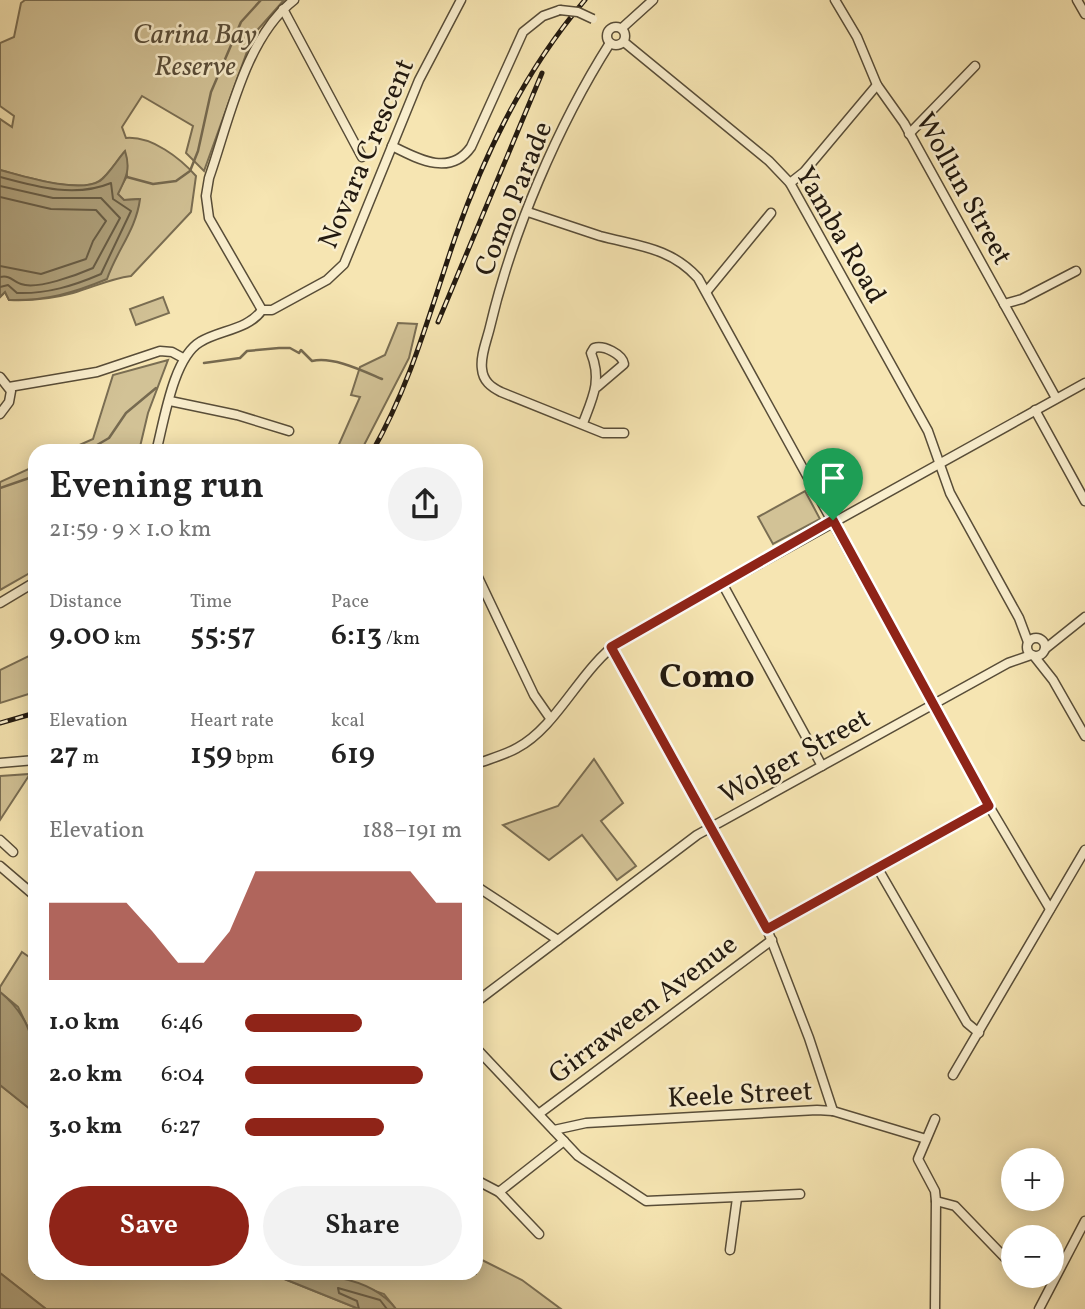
<!DOCTYPE html>
<meta charset="utf-8">
<style>
body{margin:0;font-family:Vollkorn,serif;background:#f2f2f2;color:#222;height:100vh;display:flex;flex-direction:column;font-size:26px;white-space:nowrap}
*{box-sizing:border-box;margin:0}
p{font-size:23px;color:#767676}
.icon{flex:none;width:38px;height:38px;fill:none;stroke:currentColor;stroke-width:2;stroke-linecap:round;stroke-linejoin:round}
.map{position:relative;flex:1;overflow:hidden}
.details{position:absolute;left:28px;top:444px;width:455px;height:836px;display:flex;flex-direction:column;background:#fff;border-radius:21px;box-shadow:0 4px 18px #0003}
.details>*{flex:none}
.fabs{position:absolute;left:1001px;top:1148px;display:grid;gap:14px}
.fabs a{display:grid;place-items:center;width:63px;height:63px;border-radius:50%;background:#fff;box-shadow:0 4px 18px #0003;font-size:35px}
.pin{position:absolute;display:grid;place-items:center;width:60px;height:60px;color:#fff;margin:-72px -30px;border-radius:50% 50% 50% 0;rotate:-45deg;box-shadow:0 0 7px #0007}
.pin .icon{rotate:45deg}
.round{display:grid;place-items:center;flex:none;width:74px;height:74px;border-radius:37px;background:#f2f2f2}
.headline{display:flex;align-items:center;justify-content:space-between;height:119px;padding:0 21px}
h1{font-size:38px;font-weight:600;line-height:52px}
.metrics{display:grid;grid-template-columns:repeat(3,1fr);gap:10px;height:119px;padding:7px 21px}
.metrics div{display:grid;align-content:center}
.metrics b{font-size:30px;font-weight:600}
.metrics small{font-size:19px;font-weight:400}
.metrics p{font-size:19px}
.chart{height:196px;padding:14px 21px}
.chart p{display:flex;justify-content:space-between}
.chart svg{width:100%;height:126px;margin-top:7px;fill:#8f2418;opacity:.7}
.button{display:flex;gap:14px;margin-top:auto;padding:14px 21px}
.button a{flex:1;height:80px;border-radius:42px;background:#8f2418;color:#fff;font-size:28px;font-weight:600;line-height:80px;text-align:center}
.button a+a{background:#f2f2f2;color:#222}
ul{padding:0 21px;list-style:none;font-size:23px}
li{display:grid;grid-template-columns:112px 84px 1fr;align-items:center;height:52px}
li i{height:18px;border-radius:9px;background:#8f2418}
.map>svg:first-child{display:block}
.green{fill:#d2c296;stroke:#7a6e53;stroke-width:2}
.water{fill:#aea07b;stroke:#766a50;stroke-width:2}
.lines{fill:none;stroke-linecap:round;stroke-linejoin:round}
.shore{stroke:#685d46;stroke-width:2}
.stream{stroke:#766a50;stroke-width:2.5}
.minor-casing{stroke:#584d38;stroke-width:11}
.minor{stroke:#f9eecd;stroke-width:8}
.rail-casing{stroke:#231a10;stroke-width:5}
.rail{stroke:#f9eecd;stroke-width:2.5;stroke-dasharray:8;stroke-linecap:butt}
.minor-bridge-casing{stroke:#584d38;stroke-width:11;stroke-linecap:butt}
.minor-bridge{stroke:#f9eecd;stroke-width:8}
.route-casing{stroke:#fff;stroke-width:14}
.route{stroke:#8f2418;stroke-width:9}
.labels{text-anchor:middle;stroke-width:5;stroke-linejoin:round;paint-order:stroke}
.park-label{font-size:28px;font-style:italic;fill:#584c38;stroke:#f9eecd}
.street-label{font-size:28px;fill:#231a10;stroke:#f9eecd}
.district-label{font-size:35px;font-weight:bold;fill:#231a10;stroke:#f9eecd}
</style>
<div class="map">
<svg width="1085" height="1309" viewBox="0 0 1085 1309">
<rect width="100%" height="100%" fill="#f6e5b2"/>
<filter id="stains"><feTurbulence type="fractalNoise" baseFrequency=".00286" numOctaves="4"/><feColorMatrix values="0 0 0 0 .2 0 0 0 0 .09 0 0 0 0 .02 0 0 0 .5 -.17"/></filter>
<radialGradient id="worn" r=".72"><stop offset=".6" stop-color="#630" stop-opacity="0"/><stop offset="1" stop-color="#630" stop-opacity=".3"/></radialGradient>
<g class="green">
<path d="M25 0H284L253 35 204 171 186 153 193 126 142 96 122 127 126 138C152 136 180 158 196 176L191 212 131 276C109 279 94 287 73 293 51 299 31 301 9 300L5 292 0 297V287L139 199 124 200 117 194 127 176 125 152C117 160 109 175 99 181 78 194 23 176 0 170V119L12 127 14 116 0 106V43L14 37 21 3Z"/>
<path d="M163 297 169 313 136 325 130 309Z"/>
<path d="M398 323 417 324 409 358 361 451H336L360 397 351 395 360 367 385 355Z"/>
<path d="M168 360 148 413 139 451H66L93 439 113 375Z"/>
<path d="M35 466V570L0 590V482Z"/>
<path d="M805 491 820 519 773 544 758 517Z"/>
<path d="M35 653V692L0 703V670Z"/>
<path d="M594 759 623 803 601 821 636 866 617 880 582 835 549 860 503 825 558 806Z"/>
<path d="M30 774 0 820V776Z"/>
<path d="M22 952 35 961V1042L18 1007 0 992V987Z"/>
<path d="M0 1085 35 1113V1274H272L359 1309H46L0 1273Z"/>
<path d="M476 1257 522 1280 561 1309H396L384 1294 326 1274H400L422 1278 424 1274H476Z"/>
</g>
<g class="water">
<path d="M125 151C131 169 126 178 118 194L124 200 140 199C136 230 117 250 107 279 74 293 45 301 9 300L5 292 0 297V170C23 176 79 194 100 181 109 174 117 160 125 151Z"/>
<path d="M0 992C42 1026 35 1063 35 1113L0 1085Z"/>
<path d="M0 1273 46 1309H0Z"/>
<path d="M272 1274C314 1274 368 1273 396 1309H359Z"/>
</g>
<g class="lines">
<g class="shore">
<path d="M0 177C37 187 75 198 111 183L113 199 131 211 101 274C73 286 47 294 17 293L8 285 0 287"/>
<path d="M0 186 53 198H101L120 218 93 268C77 275 37 290 21 284 12 281 11 275 0 277"/>
<path d="M0 197 51 209 96 210 106 221 93 241 86 259 41 274 0 266"/>
<path d="M359 1309 357 1301 339 1293 338 1288 380 1300 387 1309"/>
</g>
<g class="stream">
<path d="M127 177 153 184 176 181 190 171 198 151 211 92 241 22 261 0"/>
<path d="M204 363 240 358 247 351 279 348H290L299 353 301 350 312 361C333 356 363 371 382 379"/>
<path d="M85 452 109 438 126 413 156 388"/>
<path d="M0 488 35 476"/>
</g>
<g class="minor-casing">
<g id="minor">
<path d="M835 0 857 37 877 85 904 123 1056 398"/>
<path d="M1077 0 1085 14"/>
<path d="M283 9 362 157"/>
<circle cx="616" cy="36" r="9"/>
<path d="M622 28 653 0"/>
<path d="M624 42 769 161 790 183 928 431 950 493 1019 618 1028 642"/>
<path d="M610 43C558 125 512 233 490 327 487 340 480 356 482 369 483 381 491 387 501 392L603 433H624"/>
<path d="M909 134 975 66"/>
<path d="M392 146C418 159 450 177 471 147L523 32 543 16 560 10"/>
<path d="M790 183 804 172 877 85"/>
<path d="M528 212C552 220 576 228 600 236 637 246 670 247 698 278L989 806 1050 909"/>
<path d="M707 291 771 213"/>
<path d="M1004 304 1022 299 1076 271"/>
<path d="M262 310 209 218 206 196 209 178C229 121 245 38 294 0"/>
<path d="M0 377 11 391 9 402 0 414"/>
<path d="M9 387 97 372 160 351 172 352 183 358"/>
<path d="M170 401 237 415 289 431"/>
<path d="M1035 410 1085 501"/>
<path d="M583 423C593 397 602 380 591 353L594 348C604 345 622 354 624 364L597 387"/>
<path d="M156 452C164 422 173 358 200 342 219 330 248 330 262 310H272L327 280 344 264 419 80 461 0"/>
<path d="M476 573 534 695 550 718"/>
<path d="M722 583 822 766"/>
<path d="M0 603 35 582"/>
<circle cx="1036" cy="647" r="9"/>
<path d="M611 647 767 929 809 1038 833 1111"/>
<path d="M1045 649 1085 617"/>
<path d="M1034 656 1053 680 1085 736"/>
<path d="M0 763 35 760"/>
<path d="M476 764C489 759 505 755 517 748 558 726 580 669 620 641L1085 383"/>
<path d="M0 840 13 852"/>
<path d="M0 866 35 896"/>
<path d="M877 867 967 1023 979 1033"/>
<path d="M476 886 558 940"/>
<path d="M767 929 989 806"/>
<path d="M476 1002 697 835 1008 663 1031 655"/>
<path d="M476 1048 578 1156 646 1201 800 1194"/>
<path d="M953 1075 1085 850"/>
<path d="M540 1113 772 940"/>
<path d="M935 1119 918 1159 935 1191 936 1201 955 1206 1010 1263"/>
<path d="M554 1130 586 1123 817 1110 833 1111 926 1139"/>
<path d="M476 1180 499 1192 539 1234"/>
<path d="M499 1192 564 1141"/>
<path d="M730 1250 737 1198"/>
<path d="M935 1309 936 1201"/>
<path d="M1039 1309 1085 1221"/>
</g>
</g>
<use href="#minor" class="minor"/>
<g class="rail-casing">
<g id="rail">
<path d="M438 322 542 73"/>
<path d="M372 452C411 384 430 311 455 238 485 152 526 69 585 0"/>
<path d="M0 723 35 713"/>
</g>
</g>
<use href="#rail" class="rail"/>
<g class="minor-bridge-casing">
<path id="minor-bridge" d="M560 10 578 12 593 19"/>
</g>
<use href="#minor-bridge" class="minor-bridge"/>
</g>
<g class="lines">
<g class="route-casing">
<path id="route" d="M833 520 989 806 767 929 611 647Z"/>
</g>
<use href="#route" class="route"/>
</g>
<g class="labels">
<g class="park-label">
<text x="195" y="43">Carina Bay<tspan x="195" dy="32">Reserve</tspan></text>
</g>
<g class="street-label">
<text transform="translate(365 153) rotate(-67)" y="10">Novara Crescent</text>
<text transform="translate(965 188) rotate(61)" y="10">Wollun Street</text>
<text transform="translate(512 198) rotate(-68)" y="10">Como Parade</text>
<text transform="translate(842 234) rotate(60)" y="10">Yamba Road</text>
<text transform="translate(794 755) rotate(-29)" y="10">Wolger Street</text>
<text transform="translate(642 1008) rotate(-37)" y="10">Girraween Avenue</text>
<text transform="translate(740 1093) rotate(-3)" y="10">Keele Street</text>
</g>
<g class="district-label">
<text x="707" y="687">Como</text>
</g>
</g>
<rect width="100%" height="100%" filter="url(#stains)"/>
<rect width="100%" height="100%" fill="url(#worn)"/>
</svg>
<div class="fabs">
<a>+</a>
<a>−</a>
</div>
<div class="pin" style="left:833px;top:520px;background:#1e9e55"><svg class="icon" aria-label="arrive" viewBox="0 0 24 24"><path d="M6 21V4h12l-3 4 3 4H6"/></svg></div>
<section class="details">
<div class="headline"><div><h1>Evening run</h1><p>21:59 · 9 × 1.0 km</p></div><a class="round"><svg class="icon" aria-label="share" viewBox="0 0 24 24"><path d="M12 15V3M7 8l5-5 5 5M5 13v7h14v-7"/></svg></a></div>
<div class="metrics">
<div><p>Distance</p><b>9.00<small> km</small></b></div>
<div><p>Time</p><b>55:57</b></div>
<div><p>Pace</p><b>6:13<small> /km</small></b></div>
</div>
<div class="metrics">
<div><p>Elevation</p><b>27<small> m</small></b></div>
<div><p>Heart rate</p><b>159<small> bpm</small></b></div>
<div><p>kcal</p><b>619</b></div>
</div>
<div class="chart"><p><span>Elevation</span>188–191 m</p>
<svg viewBox="0 0 160 44" preserveAspectRatio="none"><path d="M0 44V17L10 17L20 17L30 17L40 27L50 38L60 38L70 27L80 6L90 6L100 6L110 6L120 6L130 6L140 6L150 17L160 17V44z"/></svg>
</div>
<ul>
<li><b>1.0 km</b>6:46<i style="width:54%"></i></li>
<li><b>2.0 km</b>6:04<i style="width:82%"></i></li>
<li><b>3.0 km</b>6:27<i style="width:64%"></i></li>
</ul>
<div class="button"><a>Save</a><a>Share</a></div>
</section>
</div>
